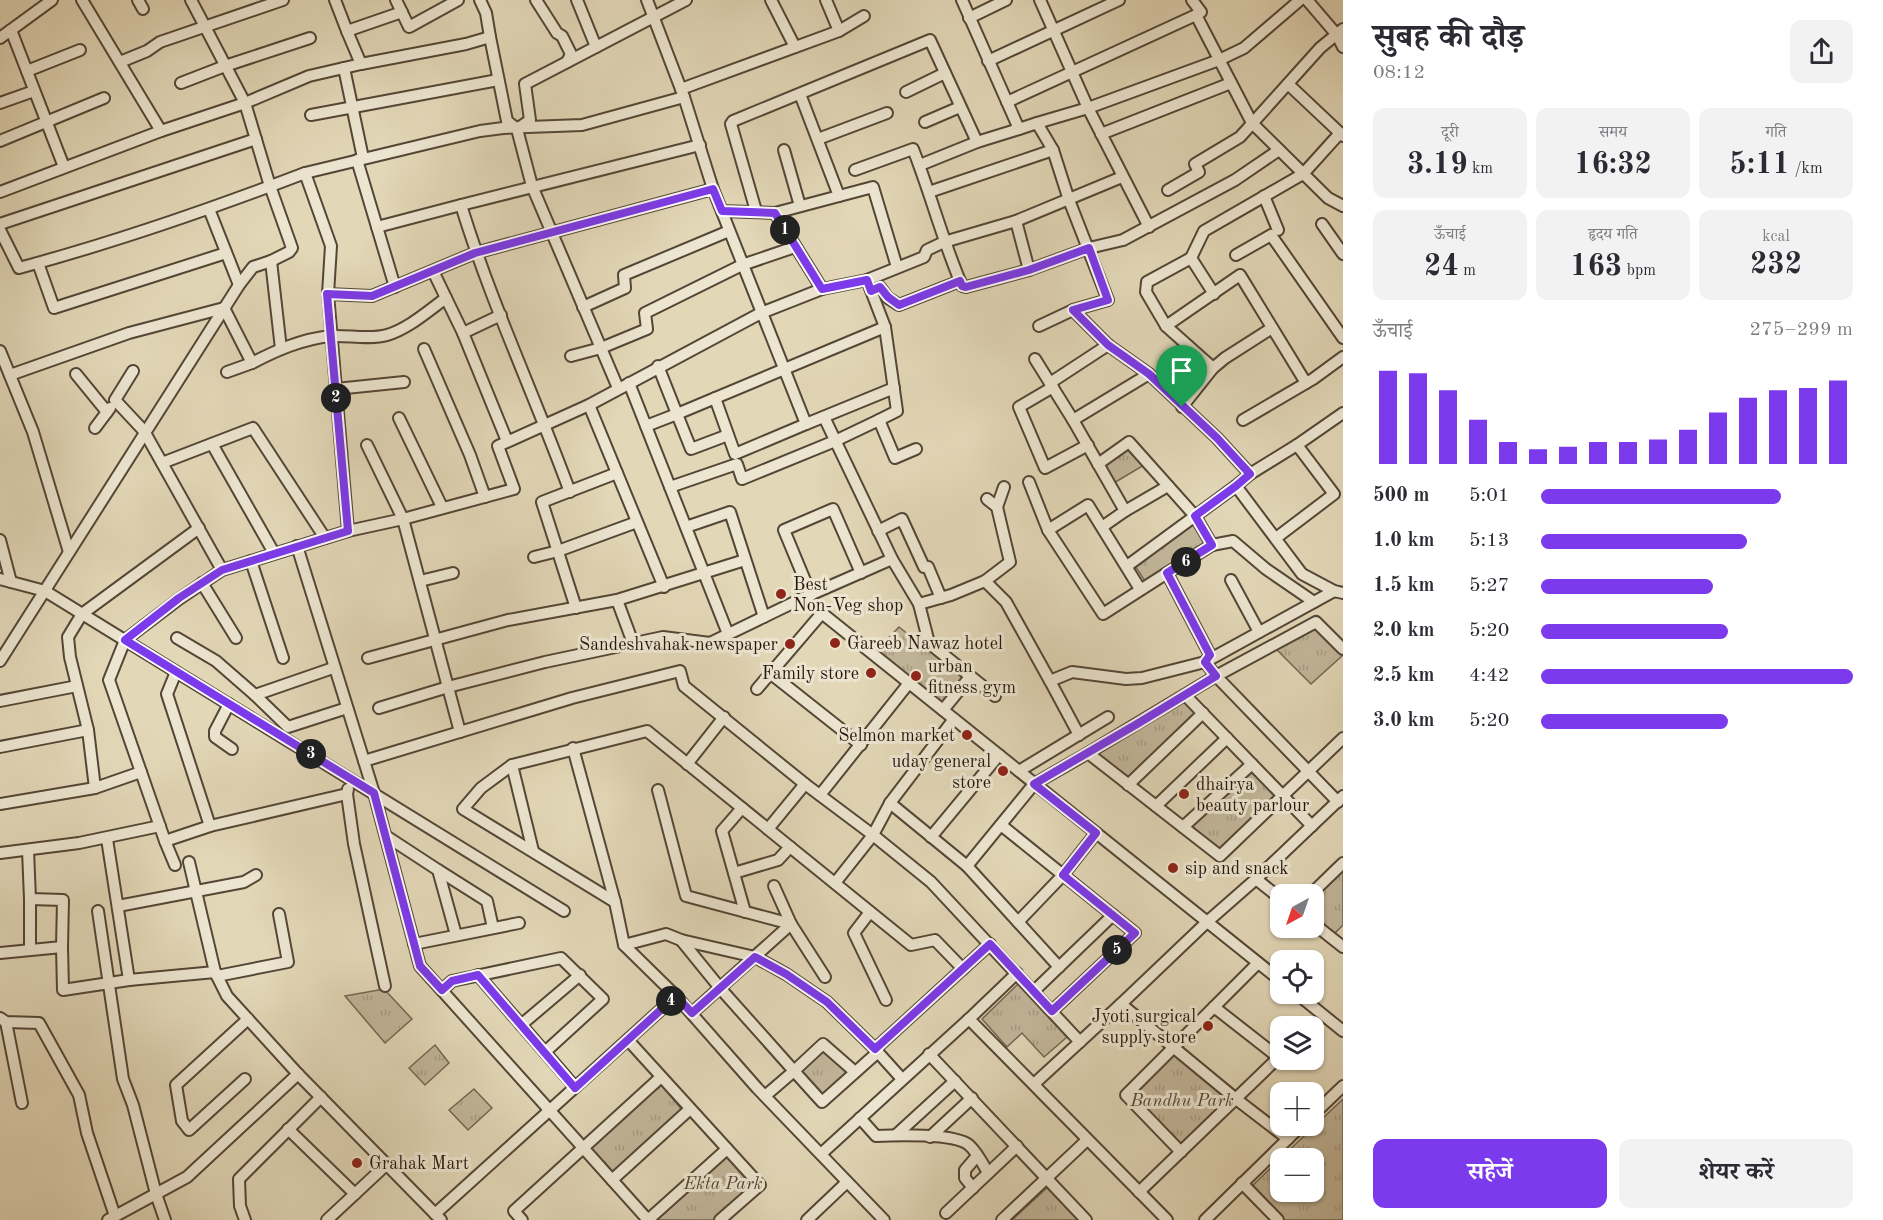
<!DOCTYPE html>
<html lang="hi">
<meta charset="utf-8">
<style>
body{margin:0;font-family:"Old Standard TT","Noto Serif Devanagari",serif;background:#f2f2f3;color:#2b2b33;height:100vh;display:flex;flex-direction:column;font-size:22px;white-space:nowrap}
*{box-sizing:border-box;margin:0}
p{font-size:20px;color:#7c7c81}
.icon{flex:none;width:33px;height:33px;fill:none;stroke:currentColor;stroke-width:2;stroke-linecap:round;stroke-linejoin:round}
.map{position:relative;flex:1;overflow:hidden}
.panel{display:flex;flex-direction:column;background:#fff;width:540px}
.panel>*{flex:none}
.needle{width:39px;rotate:220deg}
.buttons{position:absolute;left:1270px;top:884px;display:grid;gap:12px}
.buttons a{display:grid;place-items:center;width:54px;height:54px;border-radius:12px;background:#fff;box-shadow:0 2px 4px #0004;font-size:30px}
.pin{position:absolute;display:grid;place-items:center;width:51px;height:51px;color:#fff;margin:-62px -26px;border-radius:50% 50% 50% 0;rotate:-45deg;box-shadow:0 0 6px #0007}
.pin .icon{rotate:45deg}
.km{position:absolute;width:30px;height:30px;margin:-15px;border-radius:50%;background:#222;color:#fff;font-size:16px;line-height:30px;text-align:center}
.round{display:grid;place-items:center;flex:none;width:63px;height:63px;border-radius:12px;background:#f2f2f3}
.headline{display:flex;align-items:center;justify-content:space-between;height:102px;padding:0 30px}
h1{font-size:33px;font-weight:700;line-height:45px}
.metrics{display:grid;grid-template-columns:repeat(3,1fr);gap:9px;height:102px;padding:6px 30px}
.metrics div{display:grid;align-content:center;border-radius:12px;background:#f2f2f3;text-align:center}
.metrics b{font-size:30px;font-weight:700}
.metrics small{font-size:16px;font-weight:400}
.metrics p{font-size:16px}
.chart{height:168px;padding:12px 30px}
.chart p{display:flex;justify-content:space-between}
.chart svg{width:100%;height:108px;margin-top:6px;stroke:#7c3aed;stroke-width:6}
.action{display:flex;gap:12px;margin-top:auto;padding:12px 30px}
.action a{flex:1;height:69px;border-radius:12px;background:#7c3aed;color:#fff;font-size:24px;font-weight:700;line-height:69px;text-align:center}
.action a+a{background:#f2f2f3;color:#2b2b33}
ul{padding:0 30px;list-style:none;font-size:20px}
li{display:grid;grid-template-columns:96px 72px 1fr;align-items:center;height:45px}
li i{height:15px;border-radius:8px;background:#7c3aed}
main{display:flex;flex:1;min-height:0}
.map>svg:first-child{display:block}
.park{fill:url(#park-tufts);stroke:#736652;stroke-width:1.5}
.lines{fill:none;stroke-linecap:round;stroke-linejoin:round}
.minor-casing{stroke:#544636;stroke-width:14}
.minor{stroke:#ece5d0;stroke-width:10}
.route-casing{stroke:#fff;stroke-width:12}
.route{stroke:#7c3aed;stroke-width:8}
.poi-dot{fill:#8f2418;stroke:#ece5d0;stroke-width:2}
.labels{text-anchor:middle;stroke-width:6;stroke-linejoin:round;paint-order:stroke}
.poi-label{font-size:18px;fill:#24150b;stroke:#ece5d0;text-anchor:start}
.park-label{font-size:18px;font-style:italic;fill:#534536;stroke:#ece5d0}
</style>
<main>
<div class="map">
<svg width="1343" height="1220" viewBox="0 0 1343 1220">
<defs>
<pattern id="park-tufts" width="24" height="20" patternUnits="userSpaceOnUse" patternTransform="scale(1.5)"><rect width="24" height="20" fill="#c2b69a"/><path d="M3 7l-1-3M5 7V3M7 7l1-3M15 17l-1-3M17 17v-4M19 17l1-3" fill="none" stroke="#a79c83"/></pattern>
</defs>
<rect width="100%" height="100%" fill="#e2d7b7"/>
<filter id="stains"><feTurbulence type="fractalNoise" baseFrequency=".00333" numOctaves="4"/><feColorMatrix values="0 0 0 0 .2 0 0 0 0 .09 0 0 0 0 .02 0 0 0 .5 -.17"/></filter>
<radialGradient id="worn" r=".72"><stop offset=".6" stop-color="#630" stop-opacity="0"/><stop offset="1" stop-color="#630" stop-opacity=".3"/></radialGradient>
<g class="park">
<path d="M1129 446 1144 465 1114 483 1102 465Z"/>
<path d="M1194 523 1208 545 1147 584 1135 566Z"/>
<path d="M899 627 965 679 942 706 874 653Z"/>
<path d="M1314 628 1343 655 1311 684 1276 649Z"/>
<path d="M1187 696 1199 713 1129 781 1094 753Z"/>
<path d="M1250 766 1279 795 1220 851 1188 826Z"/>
<path d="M1341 870 1343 872V925L1333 935 1314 921V896Z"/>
<path d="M1018 984 1067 1037 1044 1057 1022 1033 1007 1047 982 1019Z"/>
<path d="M384 989 412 1019 385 1043 345 996Z"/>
<path d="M435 1045 449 1063 425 1085 409 1068Z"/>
<path d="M823 1047 853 1072 824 1098 799 1071Z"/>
<path d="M1174 1047 1236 1099 1181 1152 1126 1095Z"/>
<path d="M660 1083 683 1111 612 1174 589 1148Z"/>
<path d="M474 1089 492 1108 468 1130 449 1110Z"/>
<path d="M1343 1099V1220H1284L1251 1187 1281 1158V1191H1314V1158H1281Z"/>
<path d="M725 1150 757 1185 717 1220H660L655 1214Z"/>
<path d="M1049 1186 1079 1220H1012Z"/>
</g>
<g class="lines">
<g class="minor-casing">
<g id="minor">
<path d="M82 0 161 131 245 103 270 186 292 248 289 252 271 261"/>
<path d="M138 0 143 9"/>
<path d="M191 0 245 103 309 76 361 64 347 31 402 12"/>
<path d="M335 0 347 31"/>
<path d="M396 0 409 27 458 0"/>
<path d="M480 0 486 13 490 37"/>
<path d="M536 0 557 33 562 36 571 54 567 62"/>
<path d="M577 0 596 47"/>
<path d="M647 0 684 97 713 189 806 424 894 388"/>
<path d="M771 0 795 47"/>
<path d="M962 0 1019 129 1037 123 1053 150 1069 200 1108 300 1073 310 1108 345 1149 374 1217 438 1250 474"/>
<path d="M1040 0 1088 108 1149 227"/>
<path d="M1192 0 1201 12 1196 15 1252 123 1328 198 1343 206"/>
<path d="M1307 0 1337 35 1343 47"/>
<path d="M969 18 1006 0"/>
<path d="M11 30 64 167"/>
<path d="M839 31 864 16"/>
<path d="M0 38 52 0"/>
<path d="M988 61 1119 0"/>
<path d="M120 62 147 51 160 42 283 0"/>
<path d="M361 64 466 44 490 37 507 121 517 129 532 186 618 388"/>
<path d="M344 68 363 158"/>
<path d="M27 71 80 50"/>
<path d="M181 83 225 66 310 38"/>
<path d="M1288 84 1340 133"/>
<path d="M681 89 839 31 826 0"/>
<path d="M906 92 945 73"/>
<path d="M800 94 839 196"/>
<path d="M1007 102 1196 15"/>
<path d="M0 103 34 91"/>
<path d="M311 115 498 80"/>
<path d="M925 122 960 107"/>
<path d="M1037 123 1088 108 1219 60 1244 48 1300 0"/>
<path d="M520 127 530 120 525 84 686 0"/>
<path d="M1101 134 1231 83"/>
<path d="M818 139 887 113"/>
<path d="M0 141 104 98"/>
<path d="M784 150 800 206"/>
<path d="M357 160 395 287"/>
<path d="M920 165 977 142 1019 129"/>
<path d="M855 170 913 149C930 192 942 238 960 281"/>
<path d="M305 173 480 131 503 128 582 125 684 97"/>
<path d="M1168 190 1199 172 1195 164 1240 137 1320 48 1343 29"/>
<path d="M0 192 161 131"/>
<path d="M929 192 1053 150"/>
<path d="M1264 196 1278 230"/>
<path d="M461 205 700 145"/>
<path d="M209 209 239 285"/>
<path d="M722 211 775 213 822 289"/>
<path d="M756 211 731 124 733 121 930 40 977 142"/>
<path d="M775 213 873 187 897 267"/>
<path d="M1016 221 1029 270"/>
<path d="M0 224 256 139"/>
<path d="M1322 224 1343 254"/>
<path d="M377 227 461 205C491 303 535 396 570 492"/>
<path d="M0 230 19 268C116 242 211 209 305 173L331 246 328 294 348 531"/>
<path d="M1236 255 1271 235 1343 338"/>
<path d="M1191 258 1147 282 1146 292 1166 326 1240 275 1306 383"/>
<path d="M38 263 54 308 226 253"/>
<path d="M433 271 446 298"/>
<path d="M867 280 924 257 927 250 944 242 1016 221 1122 177"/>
<path d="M871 290 880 287 888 298 899 305 960 281 962 286 966 287 1029 270 1089 248 1123 240 1235 180 1279 150"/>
<path d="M328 294 372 296 475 253 713 189"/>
<path d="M1214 294 1191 258 1204 231 1303 174 1340 133 1343 136"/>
<path d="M583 307 625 288 624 275 729 231"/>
<path d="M1039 326 1073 310"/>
<path d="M1166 326 1213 368"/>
<path d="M463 333 501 315"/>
<path d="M424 349 470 455 485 497"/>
<path d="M0 351 33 432 69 552"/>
<path d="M571 356 601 348 647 329 645 313 742 265 795 247"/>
<path d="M1035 359 1073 420"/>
<path d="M658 366 677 414 885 327"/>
<path d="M133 371 115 400 144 431 222 570"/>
<path d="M227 372 252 363"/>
<path d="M76 374 107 412"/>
<path d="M10 375 129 333 224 308 252 363C277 350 302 339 331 336 348 335 370 340 387 335 408 329 428 311 446 298L463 333 507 441"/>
<path d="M629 383 728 634"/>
<path d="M1050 383 1108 345"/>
<path d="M1053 387 1019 407 1045 468 1088 445"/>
<path d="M336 389 404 382"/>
<path d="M715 398 735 454 806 424"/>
<path d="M589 405 664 587"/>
<path d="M1182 407 1213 368 1225 358 1272 328"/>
<path d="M1343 413 1297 445 1250 474 1236 486 1302 574 1334 591 1343 593"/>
<path d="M824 417 892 559 919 604 951 595 985 581 1006 602 1050 681 1072 672 1126 679 1142 678 1205 662 1334 591"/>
<path d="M399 418 442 507"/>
<path d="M1243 420 1313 379 1343 357"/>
<path d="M646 426 677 414 691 449 728 435"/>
<path d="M95 428 110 408"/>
<path d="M212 444 274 553"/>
<path d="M162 463 253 428 325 538"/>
<path d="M1098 464 1129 442 1195 516 1212 545 1167 573"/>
<path d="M1029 482 1048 530 1103 614 1167 573 1210 655 1205 662"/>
<path d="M670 487 737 464 742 479 835 441 879 420 895 458 916 449"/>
<path d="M997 507 1004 487"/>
<path d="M1125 511 1168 486"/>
<path d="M686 527 730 512 764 617"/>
<path d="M1102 527 1125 511 1073 420 1149 374"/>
<path d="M1048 530 1088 505 1140 589"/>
<path d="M878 531 902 519 924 567H928L941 598"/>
<path d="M1276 538 1334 494 1297 445"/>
<path d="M0 540 11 582"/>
<path d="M1212 545 1233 541 1266 569 1314 602"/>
<path d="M297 546 374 793 420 966 648 1220"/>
<path d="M534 557 558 551 637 522"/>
<path d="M251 561 283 658"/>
<path d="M1127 566 1236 486"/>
<path d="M0 579 45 591 564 911"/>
<path d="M1231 580 1259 632"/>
<path d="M420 581 453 573"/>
<path d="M985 581 1010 562 997 507 987 499"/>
<path d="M202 583 236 638"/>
<path d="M811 595 784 530 833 509 861 573"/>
<path d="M803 598 1281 981"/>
<path d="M617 600 633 643"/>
<path d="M919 604 929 643 995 696"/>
<path d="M576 608 542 502 617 473"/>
<path d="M177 638 216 661 255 695 288 727 347 708"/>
<path d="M368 658 508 620 617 600 745 560"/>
<path d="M0 661 239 285 253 267 271 261 281 349"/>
<path d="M1205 662 1216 676 1338 802"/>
<path d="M176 672 167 694 210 826"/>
<path d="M770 673 861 745"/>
<path d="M1050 681 1079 735"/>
<path d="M757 689 822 613"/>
<path d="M255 695 333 668"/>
<path d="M1186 696 1312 826"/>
<path d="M0 701 77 686"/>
<path d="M229 704 215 731V737L232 749"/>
<path d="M379 708 448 687 545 662 663 637 710 643 803 598 892 559"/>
<path d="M943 710 970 677"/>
<path d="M460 732 403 519 514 489 498 446 589 405 761 313 822 289 867 280 885 327 897 411 879 420"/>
<path d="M0 747 88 730"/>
<path d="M573 748 615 902 624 945 676 996 757 1088 884 1220"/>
<path d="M1088 753 1216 676 1316 622 1343 649"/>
<path d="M364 761 572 698 680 671 684 686 805 784 873 835 931 882 1080 1042"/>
<path d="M687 764 724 717"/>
<path d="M512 765 533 851"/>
<path d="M1019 771 1108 717"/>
<path d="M1128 785 1203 713"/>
<path d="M95 788 88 730 70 657 68 637 82 614 199 528"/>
<path d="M348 789 347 794 354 844 385 986"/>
<path d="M658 790 686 896 791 924"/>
<path d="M347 794 210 826 165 841 109 680 125 640 179 599 222 570 348 531 403 519 367 445"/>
<path d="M820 795 909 683"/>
<path d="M890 803 967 866 1059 967"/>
<path d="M0 804 95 788 141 772"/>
<path d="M1156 806 1227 738"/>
<path d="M742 808 722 831 745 912"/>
<path d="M1001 825 1135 933 1052 1011"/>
<path d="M1183 827 1252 764"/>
<path d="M768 829 805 784"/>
<path d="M386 836 438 870 456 935"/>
<path d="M931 837 999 755"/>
<path d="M107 839 129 980"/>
<path d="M165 841 175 865"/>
<path d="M0 853 79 843 160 826"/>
<path d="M189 862 215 972 227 996 298 1074 441 1220"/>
<path d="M967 866 1034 784 1088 753 1220 856 1343 738"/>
<path d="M438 870 487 901 493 928"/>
<path d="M734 873 778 860 790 847"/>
<path d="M1256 879 1281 899"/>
<path d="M835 883 873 835 890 803 954 719"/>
<path d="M774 886 791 924 825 977"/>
<path d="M1311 894 1343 863"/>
<path d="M30 899V950"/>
<path d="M615 902 463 809 481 788 512 765 647 731 911 945 935 940 963 969"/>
<path d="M118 906 244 882 256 875"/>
<path d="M98 911 123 1079 133 1105 156 1194 165 1220"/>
<path d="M870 912 854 933 886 1000"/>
<path d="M1018 922 1063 875 1096 833"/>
<path d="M1314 924 1343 947"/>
<path d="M681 940 720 988 794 1071 823 1044 855 1072"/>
<path d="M414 944 519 923"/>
<path d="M624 945 666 934 681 940 755 957 786 974 827 1002 875 1049 902 1079"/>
<path d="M62 947 63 990 129 980 215 972"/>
<path d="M0 953 62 947 63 900 30 899 28 850"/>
<path d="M1258 963 1214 1007 1278 1057"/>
<path d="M478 975 575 1087"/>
<path d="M217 976 288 962 279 914"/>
<path d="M442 990 452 981 561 958 603 999 545 1052"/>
<path d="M1034 991 1113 915"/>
<path d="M1296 993 1343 1031"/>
<path d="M1121 1004 1236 1099 1288 1139"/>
<path d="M692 1013 791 924"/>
<path d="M0 1018 6 1022 39 1023 79 1095 87 1133 115 1216"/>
<path d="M969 1019 1017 973"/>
<path d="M6 1022 22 1103"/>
<path d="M521 1025 580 975"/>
<path d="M628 1040 760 1185 720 1220"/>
<path d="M875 1049 990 944"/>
<path d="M929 1054 1086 1220"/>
<path d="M245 1079 189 1130 182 1121 176 1085 248 1019"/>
<path d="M1034 1084 1121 1004 1207 922 1256 879 1343 796"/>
<path d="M765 1096 794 1071 822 1102 878 1052"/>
<path d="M1314 1114 1343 1086"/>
<path d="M860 1118 876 1136C895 1135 955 1133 969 1145 977 1152 983 1164 988 1173"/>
<path d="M288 1129 355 1194"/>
<path d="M896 1135 955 1081"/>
<path d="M930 1137 972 1098"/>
<path d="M1181 1152 1126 1095 1214 1007"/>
<path d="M821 1154 969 1019 1167 1220"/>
<path d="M612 1180 690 1109"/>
<path d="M1242 1183 1278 1220"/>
<path d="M973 1188 965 1178V1170L977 1156"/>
<path d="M1139 1192 1281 1055"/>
<path d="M946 1213 1017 1146"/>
<path d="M435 1214 676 996"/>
<path d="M108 1220 187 1177 298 1074"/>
<path d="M245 1220 240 1206 239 1179 321 1097"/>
<path d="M327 1220 387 1164"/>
<path d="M522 1220 514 1211 661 1077"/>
<path d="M648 1220 727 1149"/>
<path d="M807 1220 847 1182"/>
<path d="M1002 1220 1087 1140"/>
<path d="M1205 1220 1302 1125"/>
</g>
</g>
<use href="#minor" class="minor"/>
</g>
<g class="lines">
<g class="route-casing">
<path id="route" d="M713 189 722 211 775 213 822 289 867 280 871 291 880 287 888 297 899 305 960 281 962 286 966 287 1029 270 1089 248 1108 300 1073 310 1108 345 1149 374 1217 438 1250 474 1236 486 1195 516 1212 545 1167 573 1210 655 1205 662 1216 676 1137 724 1034 784 1096 833 1063 875 1135 933 1052 1011 990 944 875 1049 827 1002 786 974 755 957 692 1013 676 996 575 1088 478 975 452 981 442 990 420 966 374 793 125 640 179 598 222 570 348 531 327 294 372 296 475 253Z"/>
</g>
<use href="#route" class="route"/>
</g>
<g class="poi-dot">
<circle cx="781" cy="594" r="6"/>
<circle cx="835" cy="643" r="6"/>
<circle cx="790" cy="644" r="6"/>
<circle cx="871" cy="673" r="6"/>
<circle cx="916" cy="676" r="6"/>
<circle cx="967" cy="735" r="6"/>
<circle cx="1003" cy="771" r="6"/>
<circle cx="1184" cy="794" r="6"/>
<circle cx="1173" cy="868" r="6"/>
<circle cx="1208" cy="1026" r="6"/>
<circle cx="357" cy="1163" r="6"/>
</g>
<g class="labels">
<g class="poi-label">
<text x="793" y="590">Best<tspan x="793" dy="21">Non-Veg shop</tspan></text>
<text x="847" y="649">Gareeb Nawaz hotel</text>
<text x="778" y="650" text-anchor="end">Sandeshvahak newspaper</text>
<text x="928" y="672">urban<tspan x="928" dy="21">fitness gym</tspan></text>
<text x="859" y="679" text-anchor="end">Family store</text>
<text x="955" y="741" text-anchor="end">Selmon market</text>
<text x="991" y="767" text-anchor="end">uday general<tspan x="991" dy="21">store</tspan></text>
<text x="1196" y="790">dhairya<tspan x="1196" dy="21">beauty parlour</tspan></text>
<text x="1185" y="874">sip and snack</text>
<text x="1196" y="1022" text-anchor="end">Jyoti surgical<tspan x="1196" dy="21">supply store</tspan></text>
<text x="369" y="1169">Grahak Mart</text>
</g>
<g class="park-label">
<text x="1182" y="1106">Bandhu Park</text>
<text x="723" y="1189">Ekta Park</text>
</g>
</g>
<rect width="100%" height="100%" filter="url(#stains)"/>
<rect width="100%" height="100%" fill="url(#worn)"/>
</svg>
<div class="buttons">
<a><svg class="needle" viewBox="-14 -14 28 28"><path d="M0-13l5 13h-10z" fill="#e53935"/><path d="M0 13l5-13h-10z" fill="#7c7c81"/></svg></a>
<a><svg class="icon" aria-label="locate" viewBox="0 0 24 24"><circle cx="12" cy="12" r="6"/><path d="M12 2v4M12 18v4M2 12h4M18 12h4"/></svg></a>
<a><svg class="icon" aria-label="layers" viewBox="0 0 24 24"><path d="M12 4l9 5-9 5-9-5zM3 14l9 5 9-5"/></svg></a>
<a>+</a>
<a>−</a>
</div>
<div class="pin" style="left:1182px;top:407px;background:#1e9e55"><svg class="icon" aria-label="arrive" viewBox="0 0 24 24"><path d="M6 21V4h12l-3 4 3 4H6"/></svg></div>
<b class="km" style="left:785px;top:230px">1</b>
<b class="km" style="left:336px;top:398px">2</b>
<b class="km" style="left:311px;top:754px">3</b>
<b class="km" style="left:671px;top:1001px">4</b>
<b class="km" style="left:1117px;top:950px">5</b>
<b class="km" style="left:1186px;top:562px">6</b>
</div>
<section class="panel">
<div class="headline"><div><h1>सुबह की दौड़</h1><p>08:12</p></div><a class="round"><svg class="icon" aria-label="share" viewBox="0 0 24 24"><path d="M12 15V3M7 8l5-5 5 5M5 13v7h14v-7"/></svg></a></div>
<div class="metrics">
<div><p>दूरी</p><b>3.19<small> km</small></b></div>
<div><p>समय</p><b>16:32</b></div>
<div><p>गति</p><b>5:11<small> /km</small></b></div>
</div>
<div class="metrics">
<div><p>ऊँचाई</p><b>24<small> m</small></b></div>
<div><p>हृदय गति</p><b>163<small> bpm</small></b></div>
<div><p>kcal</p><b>232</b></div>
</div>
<div class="chart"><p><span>ऊँचाई</span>275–299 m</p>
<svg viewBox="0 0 160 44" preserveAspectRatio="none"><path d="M5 44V6M15 44V7M25 44V14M35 44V26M45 44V35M55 44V38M65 44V37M75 44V35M85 44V35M95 44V34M105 44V30M115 44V23M125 44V17M135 44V14M145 44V13M155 44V10"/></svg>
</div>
<ul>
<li><b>500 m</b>5:01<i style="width:77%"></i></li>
<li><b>1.0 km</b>5:13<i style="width:66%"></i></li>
<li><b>1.5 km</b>5:27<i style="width:55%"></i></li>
<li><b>2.0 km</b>5:20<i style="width:60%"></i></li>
<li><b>2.5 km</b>4:42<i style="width:100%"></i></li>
<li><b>3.0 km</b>5:20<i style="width:60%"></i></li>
</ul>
<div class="action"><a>सहेजें</a><a>शेयर करें</a></div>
</section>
</main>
